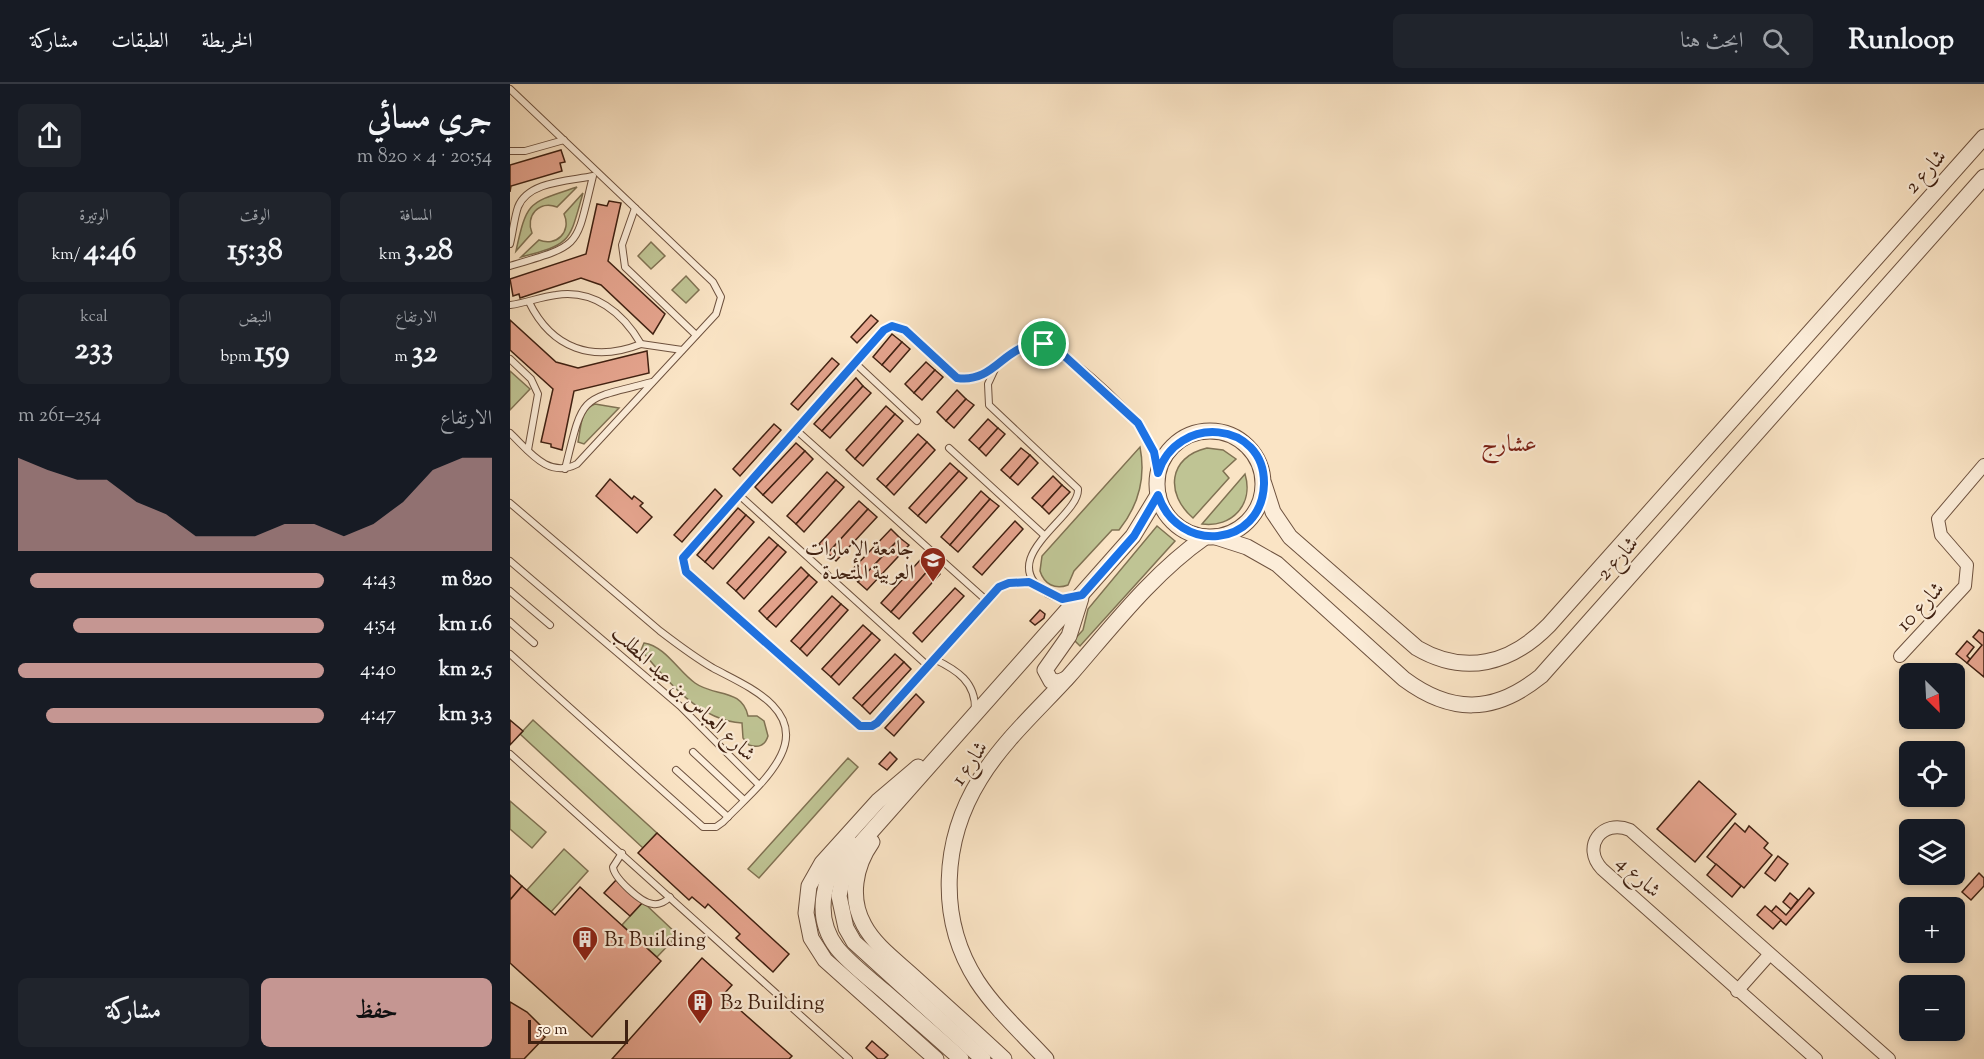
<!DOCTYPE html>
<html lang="ar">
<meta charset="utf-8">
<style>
body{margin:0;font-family:"Sorts Mill Goudy",Amiri,serif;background:#20242c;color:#f1f3f6;direction:rtl;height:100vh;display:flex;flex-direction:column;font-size:22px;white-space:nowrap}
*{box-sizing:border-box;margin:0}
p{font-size:20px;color:#9ea1a6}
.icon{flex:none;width:33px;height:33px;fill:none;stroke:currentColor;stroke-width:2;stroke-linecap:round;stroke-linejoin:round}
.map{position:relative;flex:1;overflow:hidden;direction:ltr}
.drawer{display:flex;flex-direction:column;background:#171b24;width:510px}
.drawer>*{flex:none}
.needle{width:39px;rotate:156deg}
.buttons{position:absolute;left:1389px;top:579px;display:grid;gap:12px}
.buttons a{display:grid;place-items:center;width:66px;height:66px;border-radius:9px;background:#171b24;box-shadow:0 3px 9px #0003;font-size:30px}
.scale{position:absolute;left:18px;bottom:15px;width:100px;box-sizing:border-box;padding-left:6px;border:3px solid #402112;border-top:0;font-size:16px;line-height:21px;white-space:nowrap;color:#402112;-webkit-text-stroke:4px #fcedd9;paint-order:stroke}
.pin{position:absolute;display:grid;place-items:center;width:51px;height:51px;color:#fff;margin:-26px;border:3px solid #fff;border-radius:50%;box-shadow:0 2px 6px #0007}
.round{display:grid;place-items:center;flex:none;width:63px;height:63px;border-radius:9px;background:#20242c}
.overview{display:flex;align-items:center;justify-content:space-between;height:102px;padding:0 18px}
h1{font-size:33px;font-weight:700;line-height:45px}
.metrics{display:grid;grid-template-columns:repeat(3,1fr);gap:9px;height:102px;padding:6px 18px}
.metrics div{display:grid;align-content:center;border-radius:9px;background:#20242c;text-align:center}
.metrics b{font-size:30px;font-weight:700}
.metrics small{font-size:16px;font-weight:400}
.metrics p{font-size:16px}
.chart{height:168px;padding:12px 18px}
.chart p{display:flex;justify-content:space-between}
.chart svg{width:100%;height:108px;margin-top:6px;fill:#c59692;opacity:.7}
.cta{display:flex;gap:12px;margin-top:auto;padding:12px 18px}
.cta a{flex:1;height:69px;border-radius:9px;background:#c59692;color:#111;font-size:24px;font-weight:700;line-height:69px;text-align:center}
.cta a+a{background:#20242c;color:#f1f3f6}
ul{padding:0 18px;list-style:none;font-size:20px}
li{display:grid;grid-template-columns:96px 72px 1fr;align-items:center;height:45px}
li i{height:15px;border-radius:8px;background:#c59692}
header{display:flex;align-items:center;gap:36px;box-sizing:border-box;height:84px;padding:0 30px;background:#171b24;border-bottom:2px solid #363941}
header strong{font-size:28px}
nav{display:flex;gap:33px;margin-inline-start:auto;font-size:21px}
.search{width:420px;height:54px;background:#20242c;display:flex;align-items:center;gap:15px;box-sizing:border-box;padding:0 21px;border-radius:9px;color:#9ea1a6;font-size:22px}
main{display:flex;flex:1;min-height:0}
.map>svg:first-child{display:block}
.green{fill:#bfc494;stroke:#807253;stroke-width:1.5}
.building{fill:#e5a48e;stroke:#402112;stroke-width:1.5}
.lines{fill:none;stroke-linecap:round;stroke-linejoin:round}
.service-casing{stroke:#6e523f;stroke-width:8}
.minor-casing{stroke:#6e523f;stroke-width:14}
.tertiary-casing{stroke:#6e523f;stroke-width:17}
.service{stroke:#fcedd9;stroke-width:6}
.minor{stroke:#fcedd9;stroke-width:12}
.tertiary{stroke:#fcedd9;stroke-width:15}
.route-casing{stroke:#fff;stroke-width:12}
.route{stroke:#1a73e8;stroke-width:8}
.labels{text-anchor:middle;stroke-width:4.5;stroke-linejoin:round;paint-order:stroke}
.street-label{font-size:21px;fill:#402112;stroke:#fcedd9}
.poi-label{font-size:21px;fill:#402112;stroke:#fcedd9;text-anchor:start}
.quarter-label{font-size:24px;fill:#7a1f14;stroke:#fcedd9}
</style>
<header>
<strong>Runloop</strong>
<div class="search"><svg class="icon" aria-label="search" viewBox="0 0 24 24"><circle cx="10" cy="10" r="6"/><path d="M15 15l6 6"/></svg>ابحث هنا</div>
<nav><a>الخريطة</a><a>الطبقات</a><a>مشاركة</a></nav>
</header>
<main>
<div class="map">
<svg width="1474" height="975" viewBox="0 0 1474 975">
<rect width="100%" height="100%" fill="#fae4c5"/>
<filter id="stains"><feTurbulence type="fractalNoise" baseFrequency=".00333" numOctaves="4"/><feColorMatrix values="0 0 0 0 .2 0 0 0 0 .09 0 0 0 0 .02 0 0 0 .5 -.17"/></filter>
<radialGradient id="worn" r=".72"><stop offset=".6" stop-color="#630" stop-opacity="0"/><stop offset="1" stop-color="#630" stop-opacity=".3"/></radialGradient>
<g class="green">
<path d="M67 103 47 123C29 116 15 132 22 149L6 167C17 116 19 119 67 103Z"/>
<path d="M73 109C59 158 62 160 11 173L29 156C46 163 62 148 54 130Z"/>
<path d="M141 158 155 172 141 185 128 172Z"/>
<path d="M176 192 189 206 176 219 162 206Z"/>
<path d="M0 287 20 305 0 326Z"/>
<path d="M85 320 109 324 74 360 68 358C71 344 70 325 85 320Z"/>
<path d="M630 363C636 394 629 421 609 446H602L564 487 558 501C545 506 534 500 530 487L532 472Z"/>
<path d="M697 364 713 366 726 375 713 387 719 394 683 434C655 410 658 373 697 364Z"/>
<path d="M735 390C744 420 722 444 692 440Z"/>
<path d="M647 442 665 457 570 562 564 556 573 546 578 525Z"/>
<path d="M134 559C155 562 169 588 185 599 204 613 232 604 238 632H247L254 637 258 652C255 662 248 664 239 661L233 654 232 639C190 637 157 597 131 566Z"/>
<path d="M23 636 147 749 133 764 10 650Z"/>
<path d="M338 674 348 683 249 794 238 785Z"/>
<path d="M0 717 36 748 22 764 0 745Z"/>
<path d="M54 765 78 787 41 828 17 806Z"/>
<path d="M133 818 168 851 147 873 112 841Z"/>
</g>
<g class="building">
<path d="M51 66 55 78 50 79 52 87 1 102 0 108V81Z"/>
<path d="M99 117 111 119 98 177 155 230 143 250 91 201 71 194 10 214 9 210 3 212 0 195 76 170 87 120 97 122Z"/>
<path d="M361 231 368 237 347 259 341 253Z"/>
<path d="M0 236 46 278 68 284 137 267 139 289 64 307 52 366 41 363V360L31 358 43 305 0 266Z"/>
<path d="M382 250 392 258 372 281 363 273Z"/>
<path d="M392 258 400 265 380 288 372 281Z"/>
<path d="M322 274 329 280 288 326 281 320Z"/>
<path d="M416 278 425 286 404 309 395 300Z"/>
<path d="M425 286 433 293 412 316 404 309Z"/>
<path d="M346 294 353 302 312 347 304 340Z"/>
<path d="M353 302 361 309 320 354 312 347Z"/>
<path d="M447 306 456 315 436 337 427 328Z"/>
<path d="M456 315 464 321 444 344 436 337Z"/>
<path d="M376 322 385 330 345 375 336 366Z"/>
<path d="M385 330 393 337 353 382 345 375Z"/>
<path d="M478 335 488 344 469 365 459 356Z"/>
<path d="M264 340 271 346 230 392 223 385Z"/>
<path d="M488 344 495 350 476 372 469 365Z"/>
<path d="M408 350 417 358 376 403 367 395Z"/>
<path d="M417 358 425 366 384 411 376 403Z"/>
<path d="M286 359 295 367 253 411 245 403Z"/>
<path d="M511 364 520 371 500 394 491 386Z"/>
<path d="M295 367 303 375 262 419 253 411Z"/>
<path d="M520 371 528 379 508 401 500 394Z"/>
<path d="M440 379 449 387 408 432 399 424Z"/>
<path d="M449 387 457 394 416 439 408 432Z"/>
<path d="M317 388 326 396 286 440 277 432Z"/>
<path d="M543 392 552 401 532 423 522 414Z"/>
<path d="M100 395 122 415 124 412 133 419 130 422 142 433 127 449 86 412Z"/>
<path d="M326 396 334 403 294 448 286 440Z"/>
<path d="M552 401 560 408 539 430 532 423Z"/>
<path d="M205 405 212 412 172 458 164 451Z"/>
<path d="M471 407 480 415 440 461 431 453Z"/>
<path d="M480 415 489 422 448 468 440 461Z"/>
<path d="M349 417 358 425 318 469 309 460Z"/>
<path d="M228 424 236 431 195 478 187 471Z"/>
<path d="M358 425 367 433 326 477 318 469Z"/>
<path d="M236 431 244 438 203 485 195 478Z"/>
<path d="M505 437 513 445 472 491 463 483Z"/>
<path d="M381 445 390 454 348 498 339 489Z"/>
<path d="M259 453 268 461 226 507 217 499Z"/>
<path d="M390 454 399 461 357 506 348 498Z"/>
<path d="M268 461 276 468 234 515 226 507Z"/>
<path d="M412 474 422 482 381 528 371 519Z"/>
<path d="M422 482 430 490 389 535 381 528Z"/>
<path d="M291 483 299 491 257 535 249 527Z"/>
<path d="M299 491 307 498 266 543 257 535Z"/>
<path d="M445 504 454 512 412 558 403 549Z"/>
<path d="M322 512 331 520 290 565 281 557Z"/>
<path d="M331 520 338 526 297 572 290 565Z"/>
<path d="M530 526 535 530 534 534 525 541 520 537Z"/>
<path d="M353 541 362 549 321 593 312 585Z"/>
<path d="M1469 546 1474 549V593L1457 579 1472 561 1463 553Z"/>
<path d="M362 549 370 556 329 601 321 593Z"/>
<path d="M1457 557 1464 563 1457 572 1460 575 1457 579 1446 570Z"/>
<path d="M385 570 394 578 352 622 343 614Z"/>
<path d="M394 578 401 585 360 630 352 622Z"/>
<path d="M406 610 414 618 384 652 375 644Z"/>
<path d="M0 636 13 647 0 661Z"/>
<path d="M380 668 387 675 377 686 369 680Z"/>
<path d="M1189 697 1226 730 1185 778 1147 745Z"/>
<path d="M1225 739 1235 748 1239 742 1258 759 1254 764 1262 771 1234 804 1197 773Z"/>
<path d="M147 749 279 870 263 888 226 854 230 850 198 820 195 824 182 813 179 816 128 769Z"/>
<path d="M1268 772 1278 780 1265 797 1255 789Z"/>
<path d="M1206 780 1231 802 1222 813 1197 791Z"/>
<path d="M1469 789 1474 794V802L1461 816 1452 808Z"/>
<path d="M0 791 12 802 0 816Z"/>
<path d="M107 795 133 818 120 832 94 809Z"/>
<path d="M12 802 45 831 70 803 151 877 82 953 0 879V816Z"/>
<path d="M1299 804 1304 809 1276 841 1261 828 1266 822 1276 831Z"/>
<path d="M1280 809 1288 816 1281 825 1273 818Z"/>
<path d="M1255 822 1271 836 1263 845 1247 831Z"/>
<path d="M192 874 222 901 213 911 282 972 279 975H102Z"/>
<path d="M0 918 17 928 33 944 29 948 35 953 14 975H0Z"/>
<path d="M362 957 378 971 374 975H368L356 964Z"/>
</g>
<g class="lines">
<g class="service-casing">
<g id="service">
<path d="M0 5 203 198 211 213 206 230 67 380C38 395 19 367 0 349"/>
<path d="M0 67H15L54 56"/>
<path d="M125 124 112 161 115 183 186 251"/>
<path d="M0 160C3 148 4 135 8 123 18 97 60 97 83 92 65 165 73 160 0 182"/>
<path d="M0 221C16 219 30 213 46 211 84 205 113 229 131 260 83 279 42 265 19 218"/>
<path d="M131 260 172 266"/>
<path d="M0 275 21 295 28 310 18 366"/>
<path d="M345 279 407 337"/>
<path d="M485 285 478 300 479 321 568 405C570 433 481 475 538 510 547 515 556 516 565 513"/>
<path d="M285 345 476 516"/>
<path d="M439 364 534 451"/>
<path d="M55 385C74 309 68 317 142 298"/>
<path d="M228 410 418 582"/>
<path d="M0 419 150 547C167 560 184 573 203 584 234 601 294 624 271 671 259 696 232 718 213 738L206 743H193L0 570"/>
<path d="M0 477 170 622 248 700"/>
<path d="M528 502 509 497 489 503 371 635 356 643 345 639 176 488 173 474 374 246 382 242 395 247 447 294C481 299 492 264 523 260 549 256 618 325 633 346 641 359 646 374 649 389"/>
<path d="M0 507 40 541"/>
<path d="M0 538 24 559"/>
<path d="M424 575C447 586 466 598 465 626"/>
<path d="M183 668 234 716"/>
<path d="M0 670 339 975"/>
<path d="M166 686 218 733"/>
<path d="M112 769 103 783C104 794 131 819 143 820 150 821 155 818 160 813"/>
</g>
</g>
<g class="minor-casing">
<g id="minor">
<path d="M1390 572 1455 502 1457 481 1431 451 1428 435 1474 381"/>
<path d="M1227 907 1259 871"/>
<path d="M1306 975 1092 785C1071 763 1092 734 1120 746L1379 975"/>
</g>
</g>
<g class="tertiary-casing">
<g id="tertiary">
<circle cx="700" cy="400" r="53"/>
<path d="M754 400 763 428 780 453 907 564C955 592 1001 580 1039 541L1474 53"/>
<path d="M706 453 737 463 767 480 894 595C941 630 984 630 1031 592L1474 93"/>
<path d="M556 595 549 598 541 597 535 586 559 552 571 514"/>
<path d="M408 683 368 717 312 779 299 802 296 829 301 854 315 876 426 975"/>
<path d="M362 758C345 782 339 814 354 841 365 862 388 878 405 894 435 921 465 948 494 975"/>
<path d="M340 759C315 787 301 830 327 864 340 880 359 894 375 908 400 930 426 952 451 975"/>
<path d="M473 975 344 858 336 844 329 812 335 783 342 769 623 452 648 411"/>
<path d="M536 975C513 950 486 926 467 897 427 835 432 756 470 695 493 657 529 625 559 592 601 544 642 490 695 453"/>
</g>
</g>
<use href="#service" class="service"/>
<use href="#minor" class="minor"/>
<use href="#tertiary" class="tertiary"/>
</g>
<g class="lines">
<g class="route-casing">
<path id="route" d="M382 242 395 246 447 294C492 301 498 242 549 267L628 339 644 368 648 389C667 329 755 337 754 400 752 464 668 471 648 411L624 452 572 511 552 515 519 498 499 499 489 503 367 639 362 642H350L176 488 173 474 374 246Z"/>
</g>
<use href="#route" class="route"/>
</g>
<defs>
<g id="university-pin" transform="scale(1.35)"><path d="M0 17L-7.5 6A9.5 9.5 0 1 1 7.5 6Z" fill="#8f2418" stroke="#fcedd9"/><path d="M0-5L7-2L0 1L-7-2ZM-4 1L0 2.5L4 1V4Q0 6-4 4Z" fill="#fff"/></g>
<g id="building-pin" transform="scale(1.35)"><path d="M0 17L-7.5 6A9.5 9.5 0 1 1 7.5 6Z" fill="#8f2418" stroke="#fcedd9"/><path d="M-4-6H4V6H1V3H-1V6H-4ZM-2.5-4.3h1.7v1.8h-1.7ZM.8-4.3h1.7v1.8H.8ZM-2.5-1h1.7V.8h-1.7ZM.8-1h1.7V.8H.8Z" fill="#fff"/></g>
</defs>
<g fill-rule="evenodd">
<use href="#university-pin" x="423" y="476"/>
<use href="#building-pin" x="75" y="855"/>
<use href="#building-pin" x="190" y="918"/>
</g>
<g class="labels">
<g class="street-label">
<text transform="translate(1415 87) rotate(-48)" y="7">شارع 2</text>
<text transform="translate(1107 474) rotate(-48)" y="7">شارع 2</text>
<text transform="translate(1410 522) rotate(-47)" y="7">شارع 10</text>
<text transform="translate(174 609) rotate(43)" y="7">شارع العباس بن عبد المطلب</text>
<text transform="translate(459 679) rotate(-56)" y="7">شارع 1</text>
<text transform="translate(1129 792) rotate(42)" y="7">شارع 4</text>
</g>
<g class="poi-label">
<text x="404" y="471" text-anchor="end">جامعة الإمارات<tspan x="404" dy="24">العربية المتحدة</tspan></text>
<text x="94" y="862">B1 Building</text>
<text x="210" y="925">B2 Building</text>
</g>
<g class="quarter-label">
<text x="999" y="367">عشارج</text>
</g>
</g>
<rect width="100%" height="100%" filter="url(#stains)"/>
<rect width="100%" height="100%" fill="url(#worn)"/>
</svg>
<div class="buttons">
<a><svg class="needle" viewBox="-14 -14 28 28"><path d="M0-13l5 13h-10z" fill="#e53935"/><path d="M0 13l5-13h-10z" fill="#9ea1a6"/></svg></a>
<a><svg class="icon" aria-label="locate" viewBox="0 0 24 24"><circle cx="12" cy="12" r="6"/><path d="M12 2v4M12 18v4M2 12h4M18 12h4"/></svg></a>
<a><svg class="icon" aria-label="layers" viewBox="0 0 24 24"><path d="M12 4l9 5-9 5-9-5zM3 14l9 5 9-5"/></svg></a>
<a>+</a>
<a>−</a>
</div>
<div class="scale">50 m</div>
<div class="pin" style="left:534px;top:260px;background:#1e9e55"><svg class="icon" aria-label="arrive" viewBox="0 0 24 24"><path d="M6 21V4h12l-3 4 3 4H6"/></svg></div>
</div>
<section class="drawer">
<div class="overview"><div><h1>جري مسائي</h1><p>20:54 · 4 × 820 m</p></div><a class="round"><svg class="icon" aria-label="share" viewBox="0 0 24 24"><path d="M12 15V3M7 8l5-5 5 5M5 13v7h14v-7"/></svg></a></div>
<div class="metrics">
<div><p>المسافة</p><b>3.28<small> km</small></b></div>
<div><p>الوقت</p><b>15:38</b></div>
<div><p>الوتيرة</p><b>4:46<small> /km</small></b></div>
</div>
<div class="metrics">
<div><p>الارتفاع</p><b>32<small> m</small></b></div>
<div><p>النبض</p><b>159<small> bpm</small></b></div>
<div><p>kcal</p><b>233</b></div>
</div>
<div class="chart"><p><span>الارتفاع</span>254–261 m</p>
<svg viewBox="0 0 160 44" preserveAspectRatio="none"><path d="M0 44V6L10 11L20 15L30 15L40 24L50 29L60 38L70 38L80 38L90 33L100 33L110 38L120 33L130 24L140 11L150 6L160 6V44z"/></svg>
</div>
<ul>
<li><b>820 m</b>4:43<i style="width:96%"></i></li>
<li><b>1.6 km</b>4:54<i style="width:82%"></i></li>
<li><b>2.5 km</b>4:40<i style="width:100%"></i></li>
<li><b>3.3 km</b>4:47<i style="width:91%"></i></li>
</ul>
<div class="cta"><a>حفظ</a><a>مشاركة</a></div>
</section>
</main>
